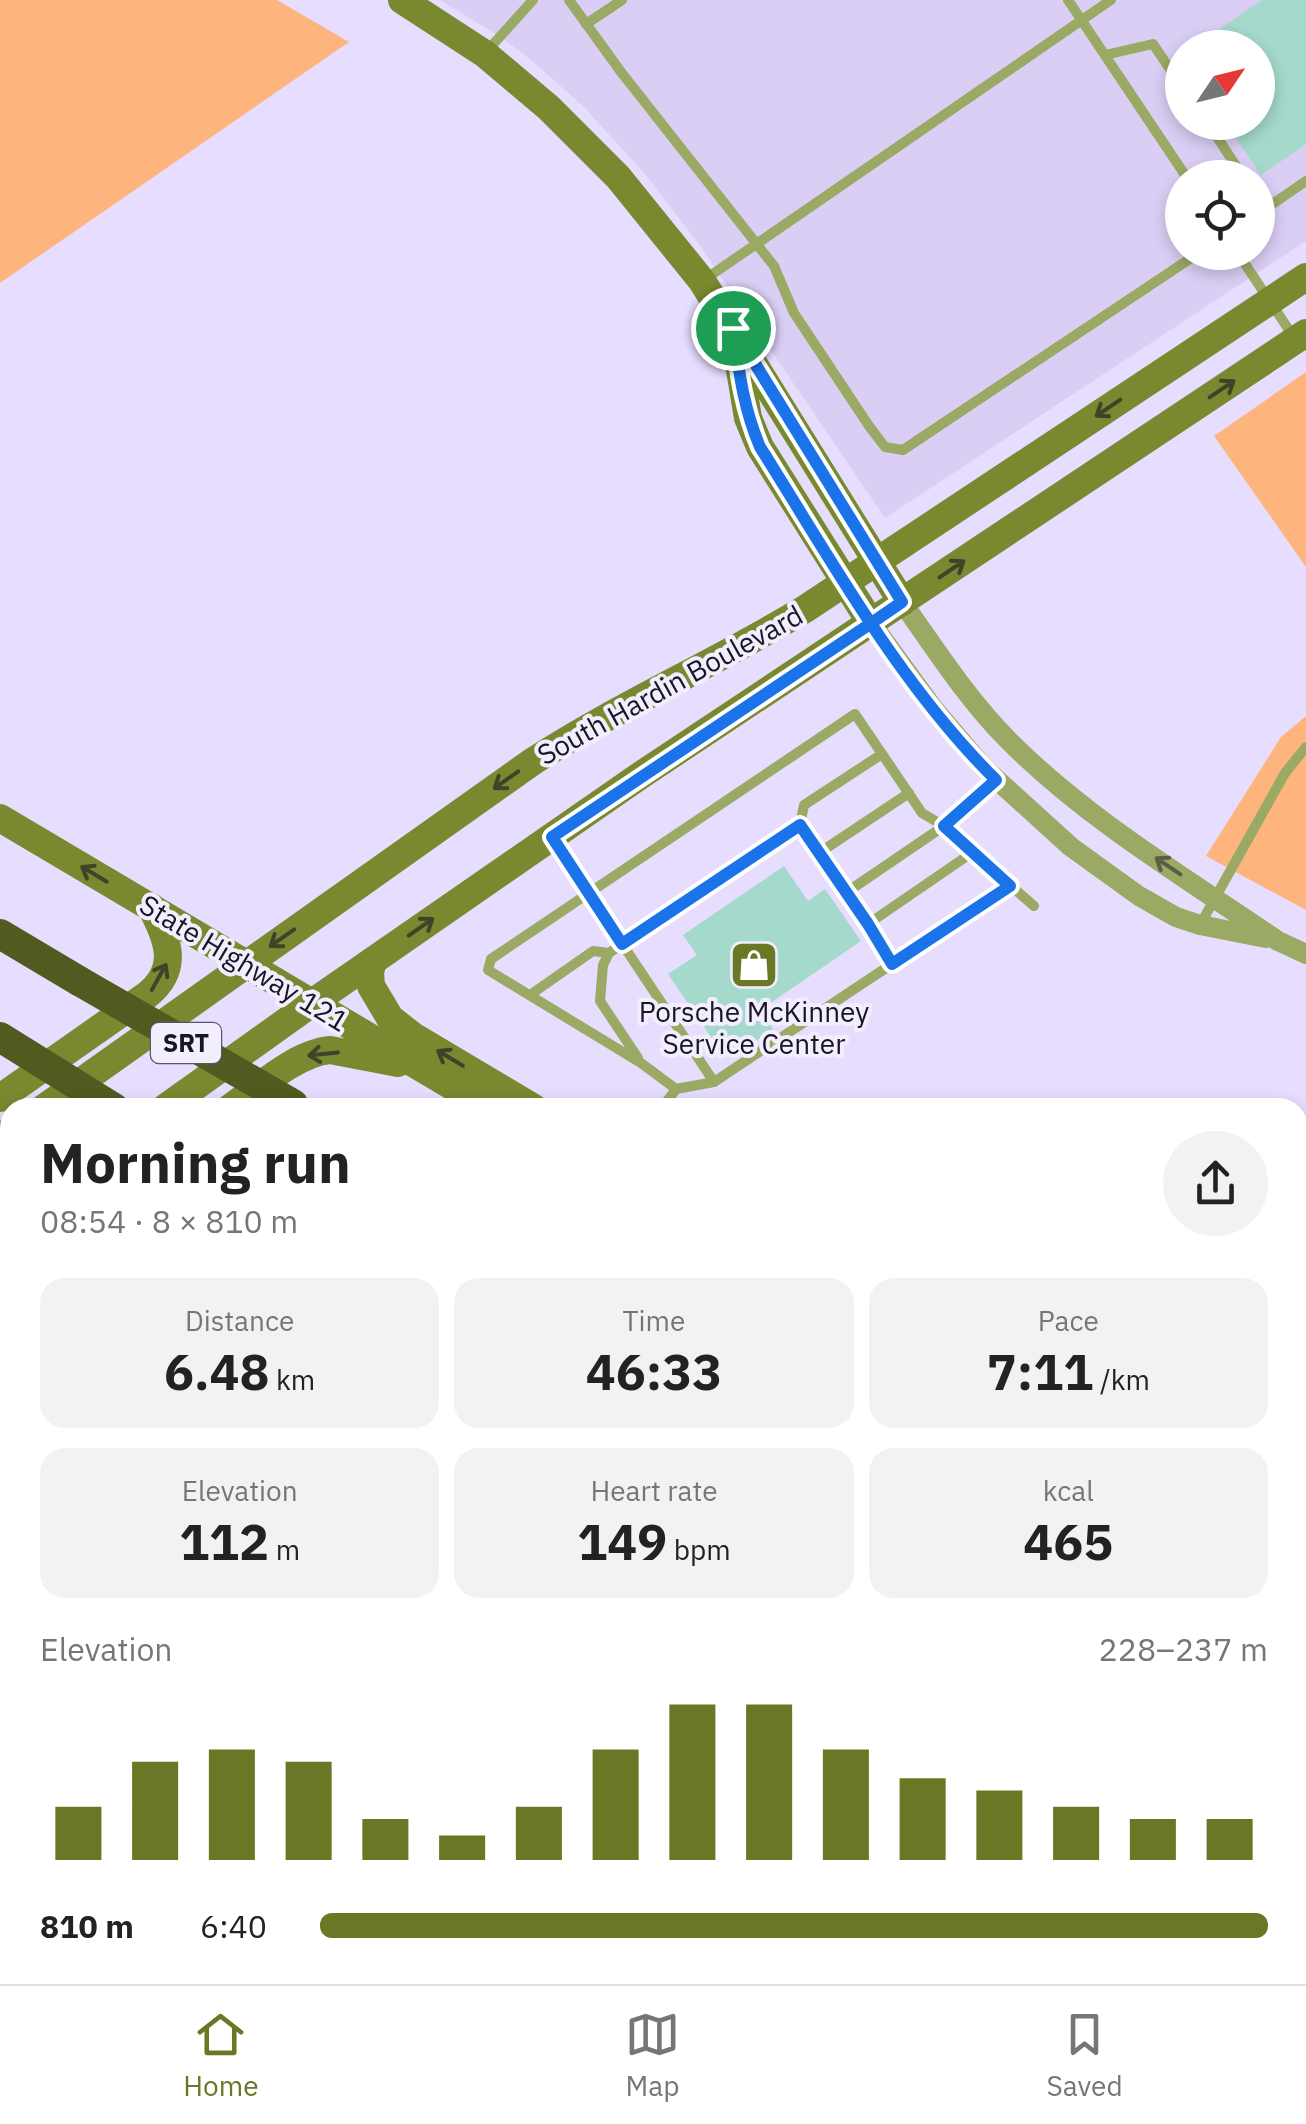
<!DOCTYPE html>
<meta charset="utf-8">
<style>
body{margin:0;font-family:"IBM Plex Sans",sans-serif;background:#f2f2f2;color:#222;height:100vh;display:flex;flex-direction:column;font-size:38px;white-space:nowrap}
*{box-sizing:border-box;margin:0}
p{font-size:32px;color:#767676}
.icon{flex:none;width:55px;height:55px;fill:none;stroke:currentColor;stroke-width:2;stroke-linecap:round;stroke-linejoin:round}
.map{position:relative;flex:1;overflow:hidden}
.details{position:absolute;left:0px;top:1098px;width:1308px;height:888px;display:flex;flex-direction:column;background:#fff;border-radius:30px 30px 0 0;box-shadow:0 5px 15px #0003}
.details>*{flex:none}
.needle{width:65px;rotate:55deg}
.controls{position:absolute;left:1165px;top:30px;display:grid;gap:20px}
.controls a{display:grid;place-items:center;width:110px;height:110px;border-radius:50%;background:#fff;box-shadow:0 5px 15px #0003;font-size:50px}
.pin{position:absolute;display:grid;place-items:center;width:85px;height:85px;color:#fff;margin:-42px;border:5px solid #fff;border-radius:50%;box-shadow:0 2px 10px #0007}
.round{display:grid;place-items:center;flex:none;width:105px;height:105px;border-radius:52px;background:#f2f2f2}
.overview{display:flex;align-items:center;justify-content:space-between;height:170px;padding:0 40px}
h1{font-size:55px;font-weight:700;line-height:75px}
.figures{display:grid;grid-template-columns:repeat(3,1fr);gap:15px;height:170px;padding:10px 40px}
.figures div{display:grid;align-content:center;border-radius:25px;background:#f2f2f2;text-align:center}
.figures b{font-size:50px;font-weight:700}
.figures small{font-size:28px;font-weight:400}
.figures p{font-size:28px}
.chart{height:280px;padding:20px 40px}
.chart p{display:flex;justify-content:space-between}
.chart svg{width:100%;height:180px;margin-top:10px;stroke:#6a7825;stroke-width:6}
ul{padding:0 40px;list-style:none;font-size:32px}
li{display:grid;grid-template-columns:160px 120px 1fr;align-items:center;height:75px}
li i{height:25px;border-radius:12px;background:#6a7825}
.dock{display:flex;justify-content:space-around;align-items:center;height:140px;border-top:2px solid #e0e0e0;background:#fff;font-size:28px;color:#767676}
.dock a{display:grid;justify-items:center;gap:5px}
.dock .current{color:#6a7825}
.map>svg:first-child{display:block}
.built{fill:#dacef5;fill-rule:evenodd}
.green{fill:#fdb57d}
.building{fill:#a4d9cc}
.lines{fill:none;stroke-linecap:round;stroke-linejoin:round}
.lane{stroke:#9aa963;stroke-width:10}
.street{stroke:#9aa963;stroke-width:20}
.secondary{stroke:#798930;stroke-width:28}
.highway{stroke:#515b1f;stroke-width:30}
.highway-bridge{stroke:#515b1f;stroke-width:30}
.oneway{stroke:#404329}
.oneway2{stroke:#5a5f44}
.route-casing{stroke:#fff;stroke-width:20}
.route{stroke:#1a73e8;stroke-width:12}
.labels{text-anchor:middle;stroke-width:8;stroke-linejoin:round;paint-order:stroke}
.shield{fill:#f2eefe;stroke:#5b5665;stroke-width:2.5}
.shield-label{font-size:25px;font-weight:bold;fill:#1a1524}
.street-label{font-size:28px;fill:#1a1524;stroke:#f2eefe}
.poi-label{font-size:28px;fill:#1a1524;stroke:#f2eefe}
</style>
<div class="map">
<svg width="1306" height="1984" viewBox="0 0 1306 1984">
<rect width="100%" height="100%" fill="#e7ddff"/>
<path class="built" d="M440 0H1306V241L885 518 698 243 646 175 583 106 532 61 502 38ZM1182 48H1258V122H1182ZM1182 178H1258V252H1182Z"/>
<g class="green">
<path d="M0 0H277L349 42 0 283Z"/>
<path d="M1306 372V567L1214 436Z"/>
<path d="M1306 716V910L1206 856 1281 737Z"/>
</g>
<g class="building">
<path d="M1262 0H1306V144L1261 175 1225 122H1258V48H1192Z"/>
<path d="M784 866 808 901 825 889 861 941 760 1010 773 1029 731 1058 717 1038 713 1040 668 974 697 955 683 935Z"/>
</g>
<g class="lines">
<g class="lane">
<path d="M569 0 621 72 774 266 794 313 869 426 885 447 903 450 1200 252"/>
<path d="M1068 0 1187 178"/>
<path d="M586 24 622 0"/>
<path d="M487 51 533 0"/>
<path d="M1105 55 1153 44 1182 87"/>
<path d="M1207 122 1244 178"/>
<path d="M1258 214 1306 181"/>
<path d="M1237 252 1295 339"/>
<path d="M704 280 1111 0"/>
<path d="M800 825 804 805 882 754"/>
<path d="M552 838 714 1082 676 1089 662 1108"/>
<path d="M819 853 909 793"/>
<path d="M1010 885 1034 906"/>
<path d="M868 924 973 852"/>
<path d="M1200 925 1285 773 1306 747"/>
<path d="M609 953 603 965 600 1001 638 1058"/>
<path d="M530 995 593 951 609 953 800 825 847 892 944 826 996 780"/>
<path d="M714 1082 892 964"/>
<path d="M676 1089 641 1063 488 970 491 959 855 714 922 813 944 826 1010 885 892 964 847 892"/>
<path d="M1298 1200 1306 1196"/>
<path d="M1298 1387 1306 1361"/>
<path d="M1298 1465 1299 1481"/>
<path d="M0 1799 10 1807"/>
<path d="M138 1975 144 1984"/>
</g>
<g class="street">
<path d="M902 602C936 650 968 700 1009 741 1088 820 1186 878 1278 941L1306 954"/>
<path d="M871 623 933 708 984 768 1071 847 1139 896 1176 917 1200 925 1266 938"/>
</g>
<g class="secondary">
<path d="M402 0 485 54 549 108 618 177 702 281 902 602"/>
<path d="M735 340 748 418 760 447 871 623"/>
<path d="M0 818 489 1108"/>
<path d="M373 961 370 972 371 986 390 1018 413 1036 534 1108"/>
<path d="M0 1098 147 995C180 969 168 939 151 907"/>
<path d="M44 1108 532 762C620 705 716 663 805 609L1306 277"/>
<path d="M165 1108 312 1003 641 775 1306 333"/>
<path d="M230 1108C258 1088 296 1053 330 1050L398 1063"/>
<path d="M0 1139 10 1131"/>
<path d="M0 1156 10 1162"/>
<path d="M0 1223 10 1217"/>
<path d="M1298 1594 1306 1599"/>
<path d="M1298 1907 1306 1912"/>
</g>
<g class="highway">
<path d="M0 934 79 981"/>
<path d="M1298 1614 1306 1620"/>
<path d="M1298 1644 1306 1649"/>
<path d="M1298 1693 1306 1698"/>
<path d="M1298 1807 1306 1812"/>
<path d="M1298 1866 1306 1871"/>
</g>
<g class="highway-bridge">
<path d="M79 981 293 1104"/>
<path d="M0 1037 114 1108"/>
</g>
</g>
<defs><path id="oneway-shaft" d="M-6 0H5M1.5-3L5.5 0L1.5 3" fill="none" stroke-width="1.6" stroke-linecap="round" stroke-linejoin="round" transform="scale(2.5)"/></defs>
<g class="oneway">
<use href="#oneway-shaft" transform="translate(1222 389) rotate(-34)"/>
<use href="#oneway-shaft" transform="translate(1108 408) rotate(146)"/>
<use href="#oneway-shaft" transform="translate(952 569) rotate(-34)"/>
<use href="#oneway-shaft" transform="translate(506 780) rotate(145)"/>
<use href="#oneway-shaft" transform="translate(94 874) rotate(-149)"/>
<use href="#oneway-shaft" transform="translate(421 927) rotate(-35)"/>
<use href="#oneway-shaft" transform="translate(282 938) rotate(145)"/>
<use href="#oneway-shaft" transform="translate(159 977) rotate(-61)"/>
<use href="#oneway-shaft" transform="translate(323 1054) rotate(174)"/>
<use href="#oneway-shaft" transform="translate(450 1058) rotate(-149)"/>
</g>
<use class="oneway2" href="#oneway-shaft" transform="translate(1168 866) rotate(-146)"/>
<g class="lines">
<g class="route-casing">
<path id="route" d="M733 328C739 371 743 407 760 447 832 561 899 684 996 780L944 826 1010 886 892 964 868 924 800 825 622 944 552 837 870 624 902 602 733 328"/>
</g>
<use href="#route" class="route"/>
</g>
<defs>
<g id="shop-square" transform="scale(2.5)"><rect x="-9" y="-9" width="18" height="18" rx="4" fill="#6a7825" stroke="#f2eefe"/><path d="M-5-2.5h2.3a2.7 3.5 0 0 1 5.4 0H5L5.5 6h-11ZM-1.5-2.5h3a1.5 2.3 0 0 0-3 0Z" fill="#fff"/></g>
</defs>
<g fill-rule="evenodd">
<use href="#shop-square" x="754" y="965"/>
</g>
<g class="labels">
<rect class="shield" x="151" y="1023" width="70" height="40" rx="8"/>
<g class="shield-label">
<text x="186" y="1052">SRT</text>
</g>
<g class="street-label">
<text transform="translate(670 685) rotate(-29)" y="10">South Hardin Boulevard</text>
<text transform="translate(244 963) rotate(31)" y="10">State Highway 121</text>
</g>
<g class="poi-label">
<text x="754" y="1022">Porsche McKinney<tspan x="754" dy="32">Service Center</tspan></text>
</g>
</g>
</svg>
<div class="controls">
<a><svg class="needle" viewBox="-14 -14 28 28"><path d="M0-13l5 13h-10z" fill="#e53935"/><path d="M0 13l5-13h-10z" fill="#767676"/></svg></a>
<a><svg class="icon" aria-label="locate" viewBox="0 0 24 24"><circle cx="12" cy="12" r="6"/><path d="M12 2v4M12 18v4M2 12h4M18 12h4"/></svg></a>
</div>
<div class="pin" style="left:733px;top:328px;background:#1e9e55"><svg class="icon" aria-label="arrive" viewBox="0 0 24 24"><path d="M6 21V4h12l-3 4 3 4H6"/></svg></div>
<section class="details">
<div class="overview"><div><h1>Morning run</h1><p>08:54 · 8 × 810 m</p></div><a class="round"><svg class="icon" aria-label="share" viewBox="0 0 24 24"><path d="M12 15V3M7 8l5-5 5 5M5 13v7h14v-7"/></svg></a></div>
<div class="figures">
<div><p>Distance</p><b>6.48<small> km</small></b></div>
<div><p>Time</p><b>46:33</b></div>
<div><p>Pace</p><b>7:11<small> /km</small></b></div>
</div>
<div class="figures">
<div><p>Elevation</p><b>112<small> m</small></b></div>
<div><p>Heart rate</p><b>149<small> bpm</small></b></div>
<div><p>kcal</p><b>465</b></div>
</div>
<div class="chart"><p><span>Elevation</span>228–237 m</p>
<svg viewBox="0 0 160 44" preserveAspectRatio="none"><path d="M5 44V31M15 44V20M25 44V17M35 44V20M45 44V34M55 44V38M65 44V31M75 44V17M85 44V6M95 44V6M105 44V17M115 44V24M125 44V27M135 44V31M145 44V34M155 44V34"/></svg>
</div>
<ul>
<li><b>810 m</b>6:40<i style="width:100%"></i></li>
</ul>
</section>
</div>
<nav class="dock">
<a class="current"><svg class="icon" aria-label="home" viewBox="0 0 24 24"><path d="M3 11l9-7 9 7M6 9v11h12V9"/></svg>Home</a>
<a><svg class="icon" aria-label="map" viewBox="0 0 24 24"><path d="M3 6l6-2 6 2 6-2v14l-6 2-6-2-6 2zM9 4v14M15 6v14"/></svg>Map</a>
<a><svg class="icon" aria-label="saved" viewBox="0 0 24 24"><path d="M7 4h10v16l-5-4-5 4z"/></svg>Saved</a>
</nav>
